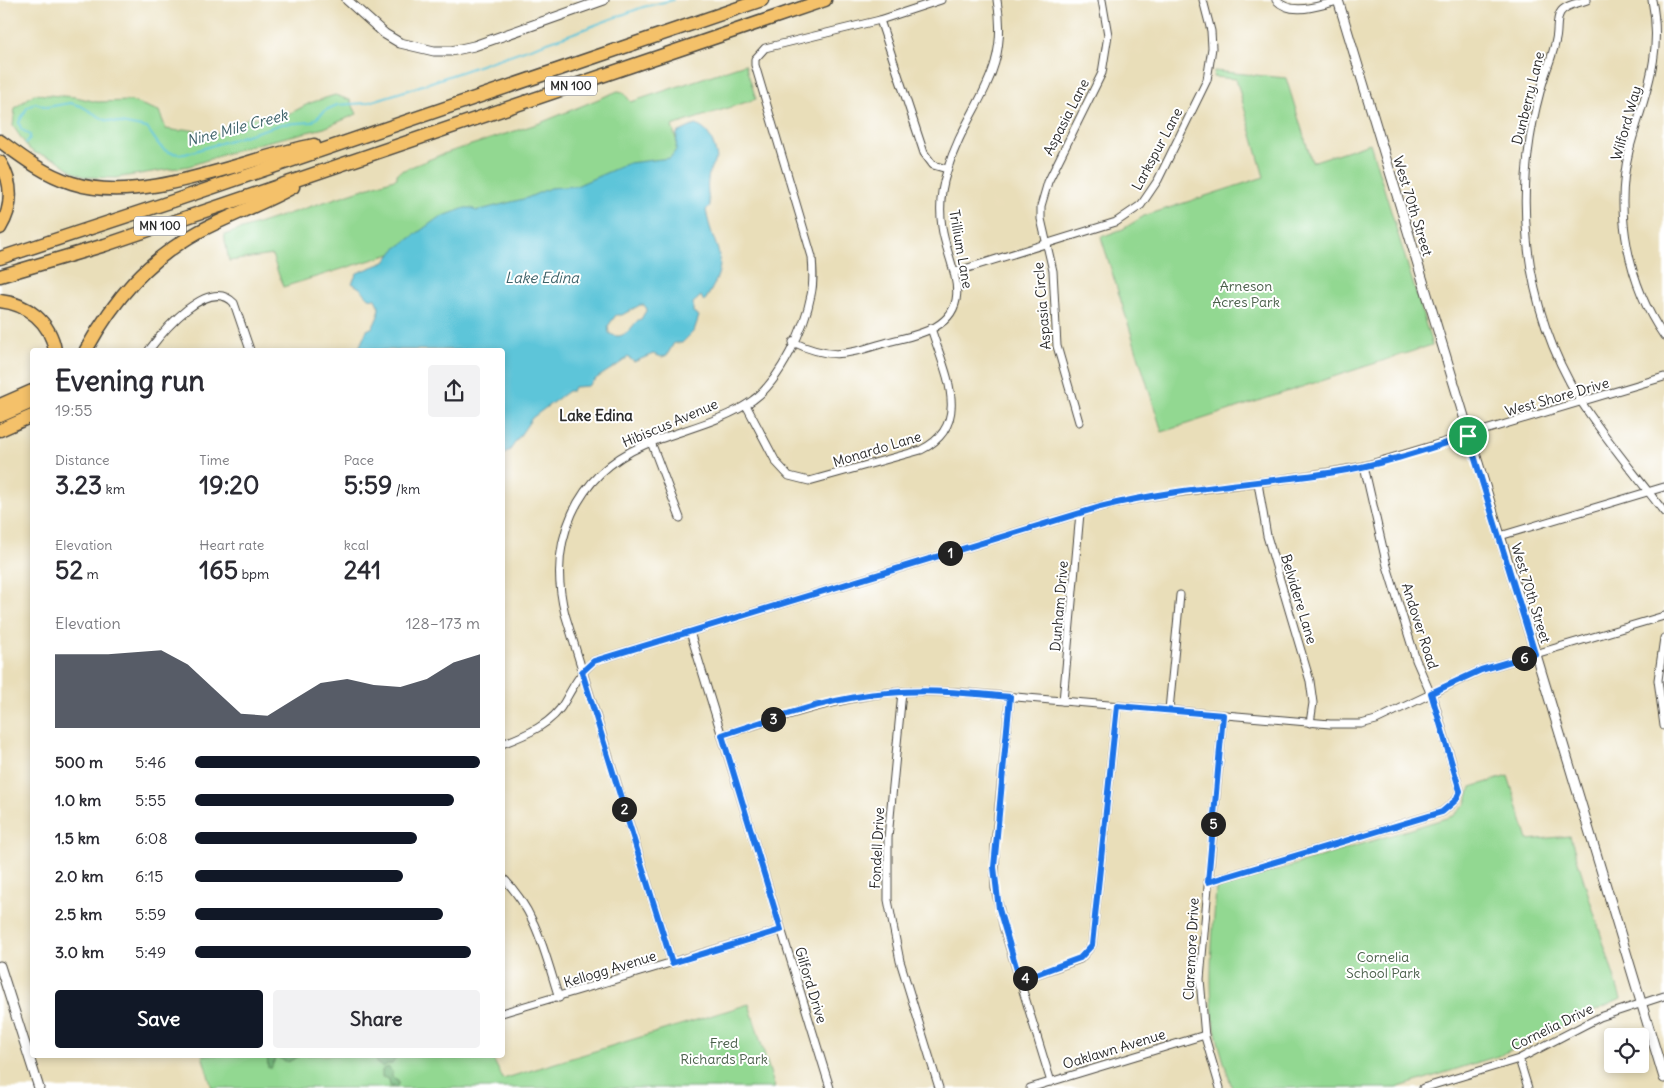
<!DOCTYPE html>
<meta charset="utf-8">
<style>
body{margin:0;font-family:Delius,sans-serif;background:#f2f2f3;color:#2b2b33;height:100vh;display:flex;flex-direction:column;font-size:19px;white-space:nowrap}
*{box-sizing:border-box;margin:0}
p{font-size:16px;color:#7c7c81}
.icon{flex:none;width:28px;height:28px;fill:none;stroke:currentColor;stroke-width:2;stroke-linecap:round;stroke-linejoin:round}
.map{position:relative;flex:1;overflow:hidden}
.details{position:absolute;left:30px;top:348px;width:475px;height:710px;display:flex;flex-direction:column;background:#fff;border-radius:5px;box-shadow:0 2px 8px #0003}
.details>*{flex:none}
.buttons{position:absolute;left:1604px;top:1028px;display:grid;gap:10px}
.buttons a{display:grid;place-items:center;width:45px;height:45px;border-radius:5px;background:#fff;box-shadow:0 2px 8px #0003;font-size:25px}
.pin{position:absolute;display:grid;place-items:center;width:42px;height:42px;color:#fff;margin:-21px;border:2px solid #fff;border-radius:50%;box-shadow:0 1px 5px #0007}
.km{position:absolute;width:25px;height:25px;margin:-12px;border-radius:50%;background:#222;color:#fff;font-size:14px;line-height:25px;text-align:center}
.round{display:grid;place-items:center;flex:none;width:52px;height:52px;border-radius:5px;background:#f2f2f3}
.overview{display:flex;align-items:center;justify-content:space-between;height:85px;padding:0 25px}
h1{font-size:28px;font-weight:800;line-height:38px}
.stats{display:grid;grid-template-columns:repeat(3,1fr);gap:8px;height:85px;padding:5px 25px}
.stats div{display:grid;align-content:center}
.stats b{font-size:25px;font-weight:800}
.stats small{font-size:14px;font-weight:400}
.stats p{font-size:14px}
.chart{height:140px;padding:10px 25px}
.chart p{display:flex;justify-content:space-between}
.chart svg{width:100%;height:90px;margin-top:5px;fill:#111827;opacity:.7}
.cta{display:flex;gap:10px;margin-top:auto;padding:10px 25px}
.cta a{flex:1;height:58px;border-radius:5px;background:#111827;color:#fff;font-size:20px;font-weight:800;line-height:58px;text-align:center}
.cta a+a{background:#f2f2f3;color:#2b2b33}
ul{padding:0 25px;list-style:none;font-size:16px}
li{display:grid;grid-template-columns:80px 60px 1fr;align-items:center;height:38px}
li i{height:12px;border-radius:6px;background:#111827}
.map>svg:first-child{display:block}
.green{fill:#92d891;stroke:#5e825e}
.forest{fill:#75b87b;stroke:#507253}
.water{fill:#5dc5d9;stroke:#447882;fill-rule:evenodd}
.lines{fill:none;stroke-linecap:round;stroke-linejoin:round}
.stream{stroke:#5dc5d9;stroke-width:2}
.minor-casing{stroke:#484640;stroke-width:9}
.tertiary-casing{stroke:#484640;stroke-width:11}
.motorway-casing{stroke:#484640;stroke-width:15}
.minor{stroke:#fff;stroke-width:7}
.tertiary{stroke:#fff;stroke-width:9}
.motorway{stroke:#f4c16b;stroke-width:12}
.route-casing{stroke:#fff;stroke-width:10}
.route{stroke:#1a73e8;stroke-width:6}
.labels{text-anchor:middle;stroke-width:4;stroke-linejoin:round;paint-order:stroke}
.shield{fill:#fff;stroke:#6b6b6b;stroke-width:1}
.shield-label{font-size:12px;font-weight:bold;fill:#2b2b2b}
.street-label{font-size:14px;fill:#2b2b2b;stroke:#fff}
.park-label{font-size:14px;fill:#4a5f4a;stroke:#fff}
.water-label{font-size:15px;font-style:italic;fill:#3c6168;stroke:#fff}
.neighbourhood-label{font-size:15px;font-weight:bold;fill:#2b2b2b;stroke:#fff}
</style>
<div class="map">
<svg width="1664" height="1088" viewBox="0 0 1664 1088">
<rect width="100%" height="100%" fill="#fff"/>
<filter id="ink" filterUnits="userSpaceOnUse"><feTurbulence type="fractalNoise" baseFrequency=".02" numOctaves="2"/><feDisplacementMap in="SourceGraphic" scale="10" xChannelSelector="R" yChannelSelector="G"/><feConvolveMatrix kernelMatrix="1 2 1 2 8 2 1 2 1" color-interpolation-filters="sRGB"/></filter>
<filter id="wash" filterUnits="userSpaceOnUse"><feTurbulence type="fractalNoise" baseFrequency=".0096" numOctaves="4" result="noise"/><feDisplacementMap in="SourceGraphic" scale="20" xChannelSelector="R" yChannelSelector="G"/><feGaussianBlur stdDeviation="1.12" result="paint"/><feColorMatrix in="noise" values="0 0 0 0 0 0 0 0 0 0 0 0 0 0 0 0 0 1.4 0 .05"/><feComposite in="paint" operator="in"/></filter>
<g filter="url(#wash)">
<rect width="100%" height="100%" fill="#e9deb9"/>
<g class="green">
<path d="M745 64 756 99 672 126 684 164 283 287 272 255 229 261 224 235 397 178V174L401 171 443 154 540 123 618 91 623 92 631 102Z"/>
<path d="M1214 71 1286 78 1312 162 1370 143 1432 345 1162 432 1101 237 1123 229 1144 216 1264 177 1236 79 1213 77Z"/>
<path d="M34 94 76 97 97 102 131 101 159 111 166 129 180 131 184 129 218 134 231 129 235 125 250 117 265 119 285 116 310 103 335 95 350 100 357 114 324 128 249 146 189 166 115 178 85 177 74 172 56 159 35 153 28 148 13 126 15 108Z"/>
<path d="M1508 776 1528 840 1570 836 1621 999 1498 1056 1396 1088H1232C1226 1068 1219 1048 1215 1028 1207 982 1213 935 1216 889L1453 816 1466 804 1471 787Z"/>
<path d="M749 1004 775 1088H212L202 1055H491L503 1079Z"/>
</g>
<g class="forest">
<path d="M267 1055H301L288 1062 276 1057 271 1068H268Z"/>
<path d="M380 1055H396L397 1056 392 1064H387L383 1067 376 1063V1058Z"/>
<path d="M388 1067 392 1071V1077L398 1080V1085L396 1087 390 1086 389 1079 382 1077V1070Z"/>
</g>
<path class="water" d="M695 125C710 129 714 144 717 158 706 171 706 189 710 206L706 210C714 255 734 256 704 302L701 296 693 303V312L699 316 694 331 682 343H674L667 355 662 357 653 354 634 362 628 357C616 368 599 374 588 386L574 387 572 391H568L532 418 510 450 503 455 502 350H358L367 330 373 327 378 316 379 307 375 299 369 298 361 289 352 283 357 273 385 262 394 250 438 218 465 208H472L476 211 527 198 550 188 576 186 629 163 670 158 676 150 677 133ZM640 305H644L647 309 641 319 638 320C630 329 622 342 609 333L608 326 616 315H622Z"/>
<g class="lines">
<path class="stream" d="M26 143 30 138V135L21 129 19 122 27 108 35 103 47 107 70 103 81 106 105 120 147 128C161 146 159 154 185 154L282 124 312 122 326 110 337 105 366 103 408 90 571 34 643 7 673 0"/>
</g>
</g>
<g filter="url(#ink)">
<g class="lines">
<g class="minor-casing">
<g id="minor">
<path d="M1276 0C1292 17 1319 5 1338 1"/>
<path d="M1587 0C1579 3 1564 5 1560 13 1556 20 1558 31 1556 39 1554 51 1549 63 1545 75 1511 183 1520 302 1580 400 1605 439 1636 475 1664 512"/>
<path d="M1652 0C1664 57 1643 98 1629 151 1614 213 1628 284 1664 336"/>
<path d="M880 20 924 153 933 165 947 169"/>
<path d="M955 272 1116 222 1141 205 1158 180 1207 80 1212 48 1211 31 1203 0"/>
<path d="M793 342C833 361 847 354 888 342 903 338 921 335 935 327 977 303 946 261 942 227 939 208 941 189 947 171 966 105 1011 78 997 0"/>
<path d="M149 350C164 330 209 276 234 303L250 350"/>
<path d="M746 405 776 462 789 476 809 481 921 450C974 424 944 371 931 328"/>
<path d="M1079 422 1057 346 1053 271 1041 219V206L1048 182 1102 73 1108 35 1102 0"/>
<path d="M651 442 680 518"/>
<path d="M1258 483 1267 536 1310 681 1313 703 1310 723"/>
<path d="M1500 536 1664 487"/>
<path d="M690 632 830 1088"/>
<path d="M1664 638 1658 680 1664 726"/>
<path d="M902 692 888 838V900L900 961 939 1088"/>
<path d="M1010 697 995 846V888L1004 929 1051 1082"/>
<path d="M1063 701 1080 513"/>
<path d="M1169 710 1180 595"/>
<path d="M722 735C776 719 829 700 885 693 909 690 933 692 957 692L1330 724H1361L1376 720 1481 670 1664 616"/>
<path d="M502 744C526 735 553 724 565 701 574 685 580 673 594 661L1100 507C1186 486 1277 484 1364 466L1664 377"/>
<path d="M502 877C536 910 545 954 559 998"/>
<path d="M1208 882 1442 812 1456 800 1460 791 1435 704 1416 660 1387 566 1364 466"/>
<path d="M672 963 565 614C547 543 575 475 644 445 677 431 725 421 753 400 780 381 805 327 811 295 814 283 813 270 812 257L755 65V59L765 48 880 20 941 0"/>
<path d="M1020 980 1080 959 1092 945 1117 706"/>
<path d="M502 1013 781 930"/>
<path d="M1519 1059 1528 1088"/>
<path d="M1030 1088 1205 1035"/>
<path d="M1220 1088 1205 1037 1200 979 1223 715"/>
<path d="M1423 1088 1519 1059 1600 1017 1664 996"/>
</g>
</g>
<g class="tertiary-casing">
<g id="tertiary">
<path d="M347 0 385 34 400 43 434 51H451L474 46 604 0"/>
<path d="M1338 0 1664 1078"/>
<path d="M0 966 39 1088"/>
</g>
</g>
<g class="motorway-casing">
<g id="motorway">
<path d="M0 141C23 158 44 174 72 183 143 206 242 159 314 145"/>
<path d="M0 162C13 183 13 207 0 228"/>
<path d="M0 258 173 201 762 0"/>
<path d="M0 276 105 245 825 0"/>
<path d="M0 301C28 304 50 322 55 350"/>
<path d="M86 350C115 298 147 260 200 231 230 215 263 204 293 187"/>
<path d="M0 405 32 391"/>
<path d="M0 416 32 402"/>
<path d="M0 430 32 416"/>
</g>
</g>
<use href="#minor" class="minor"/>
<use href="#tertiary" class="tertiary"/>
<use href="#motorway" class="motorway"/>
</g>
</g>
<g class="lines" filter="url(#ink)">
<g class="route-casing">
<path id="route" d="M1468 436 1535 654 1481 670 1431 693 1460 791 1456 800 1442 812 1208 882 1223 715 1117 706 1092 945 1080 958 1020 980 999 909 994 867 1010 697C969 693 929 689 888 693 831 697 776 718 722 735L781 930 672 963 582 672 594 661 1100 507C1174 488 1253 484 1329 473 1376 466 1423 451 1468 436Z"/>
</g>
<use href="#route" class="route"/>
</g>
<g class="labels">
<g class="shield">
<rect x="545" y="76.5" width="52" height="19" rx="4"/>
<rect x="134" y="216.5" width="52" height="19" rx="4"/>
</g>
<g class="shield-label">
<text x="571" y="90">MN 100</text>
<text x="160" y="230">MN 100</text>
</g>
<g class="street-label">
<text transform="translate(1528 98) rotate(-76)" y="5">Dunberry Lane</text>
<text transform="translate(1066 117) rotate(-63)" y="5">Aspasia Lane</text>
<text transform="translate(1626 123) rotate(-74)" y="5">Wilford Way</text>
<text transform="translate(1157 149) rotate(-62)" y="5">Larkspur Lane</text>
<text transform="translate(1413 206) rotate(73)" y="5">West 70th Street</text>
<text transform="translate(961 249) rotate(80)" y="5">Trillium Lane</text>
<text transform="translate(1042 306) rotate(-95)" y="5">Aspasia Circle</text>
<text transform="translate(1557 397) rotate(-16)" y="5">West Shore Drive</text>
<text transform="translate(670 423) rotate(-23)" y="5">Hibiscus Avenue</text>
<text transform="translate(877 449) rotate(-17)" y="5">Monardo Lane</text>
<text transform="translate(1531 593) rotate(73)" y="5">West 70th Street</text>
<text transform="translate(1299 599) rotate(73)" y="5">Belvidere Lane</text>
<text transform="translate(1059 606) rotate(-85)" y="5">Dunham Drive</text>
<text transform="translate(1420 626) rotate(72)" y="5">Andover Road</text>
<text transform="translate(877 848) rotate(-87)" y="5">Fondell Drive</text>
<text transform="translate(1191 949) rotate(-87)" y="5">Claremore Drive</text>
<text transform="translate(610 969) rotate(-17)" y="5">Kellogg Avenue</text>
<text transform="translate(811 985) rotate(73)" y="5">Gilford Drive</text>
<text transform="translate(1552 1027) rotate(-26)" y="5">Cornelia Drive</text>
<text transform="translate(1114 1049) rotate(-17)" y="5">Oaklawn Avenue</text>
</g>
<g class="park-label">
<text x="1246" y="291">Arneson<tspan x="1246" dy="16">Acres Park</tspan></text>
<text x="1383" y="962">Cornelia<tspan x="1383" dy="16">School Park</tspan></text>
<text x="724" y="1048">Fred<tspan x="724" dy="16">Richards Park</tspan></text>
</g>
<g class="water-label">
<text transform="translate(237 128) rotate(-15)" y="5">Nine Mile Creek</text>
<text x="542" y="283">Lake Edina</text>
</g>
<g class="neighbourhood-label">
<text x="596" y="421">Lake Edina</text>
</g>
</g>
</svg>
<div class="buttons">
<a><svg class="icon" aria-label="locate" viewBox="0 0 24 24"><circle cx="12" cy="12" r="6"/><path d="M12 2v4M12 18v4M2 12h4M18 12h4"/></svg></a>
</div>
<div class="pin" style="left:1468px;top:436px;background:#1e9e55"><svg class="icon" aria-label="arrive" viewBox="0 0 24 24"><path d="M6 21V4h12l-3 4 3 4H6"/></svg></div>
<b class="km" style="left:950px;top:553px">1</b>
<b class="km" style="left:624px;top:809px">2</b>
<b class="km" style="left:773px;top:719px">3</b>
<b class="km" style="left:1025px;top:978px">4</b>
<b class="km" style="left:1213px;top:824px">5</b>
<b class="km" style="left:1524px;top:658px">6</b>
<section class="details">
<div class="overview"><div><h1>Evening run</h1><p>19:55</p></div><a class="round"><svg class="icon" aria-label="share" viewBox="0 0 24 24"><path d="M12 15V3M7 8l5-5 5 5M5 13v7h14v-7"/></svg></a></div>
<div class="stats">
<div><p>Distance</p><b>3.23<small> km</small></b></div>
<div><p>Time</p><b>19:20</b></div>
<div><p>Pace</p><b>5:59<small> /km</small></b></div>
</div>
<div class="stats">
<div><p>Elevation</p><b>52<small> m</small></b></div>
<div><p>Heart rate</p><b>165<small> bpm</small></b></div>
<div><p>kcal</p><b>241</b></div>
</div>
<div class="chart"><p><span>Elevation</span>128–173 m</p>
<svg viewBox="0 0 160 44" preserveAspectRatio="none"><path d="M0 44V8L10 8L20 8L30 7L40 6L50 13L60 25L70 37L80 38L90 30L100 22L110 20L120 23L130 24L140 20L150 12L160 8V44z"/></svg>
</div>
<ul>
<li><b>500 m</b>5:46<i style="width:100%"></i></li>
<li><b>1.0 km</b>5:55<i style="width:91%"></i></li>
<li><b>1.5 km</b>6:08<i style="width:78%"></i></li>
<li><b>2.0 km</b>6:15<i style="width:73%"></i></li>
<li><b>2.5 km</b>5:59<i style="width:87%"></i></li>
<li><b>3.0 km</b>5:49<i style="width:97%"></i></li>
</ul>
<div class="cta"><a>Save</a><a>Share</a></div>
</section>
</div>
